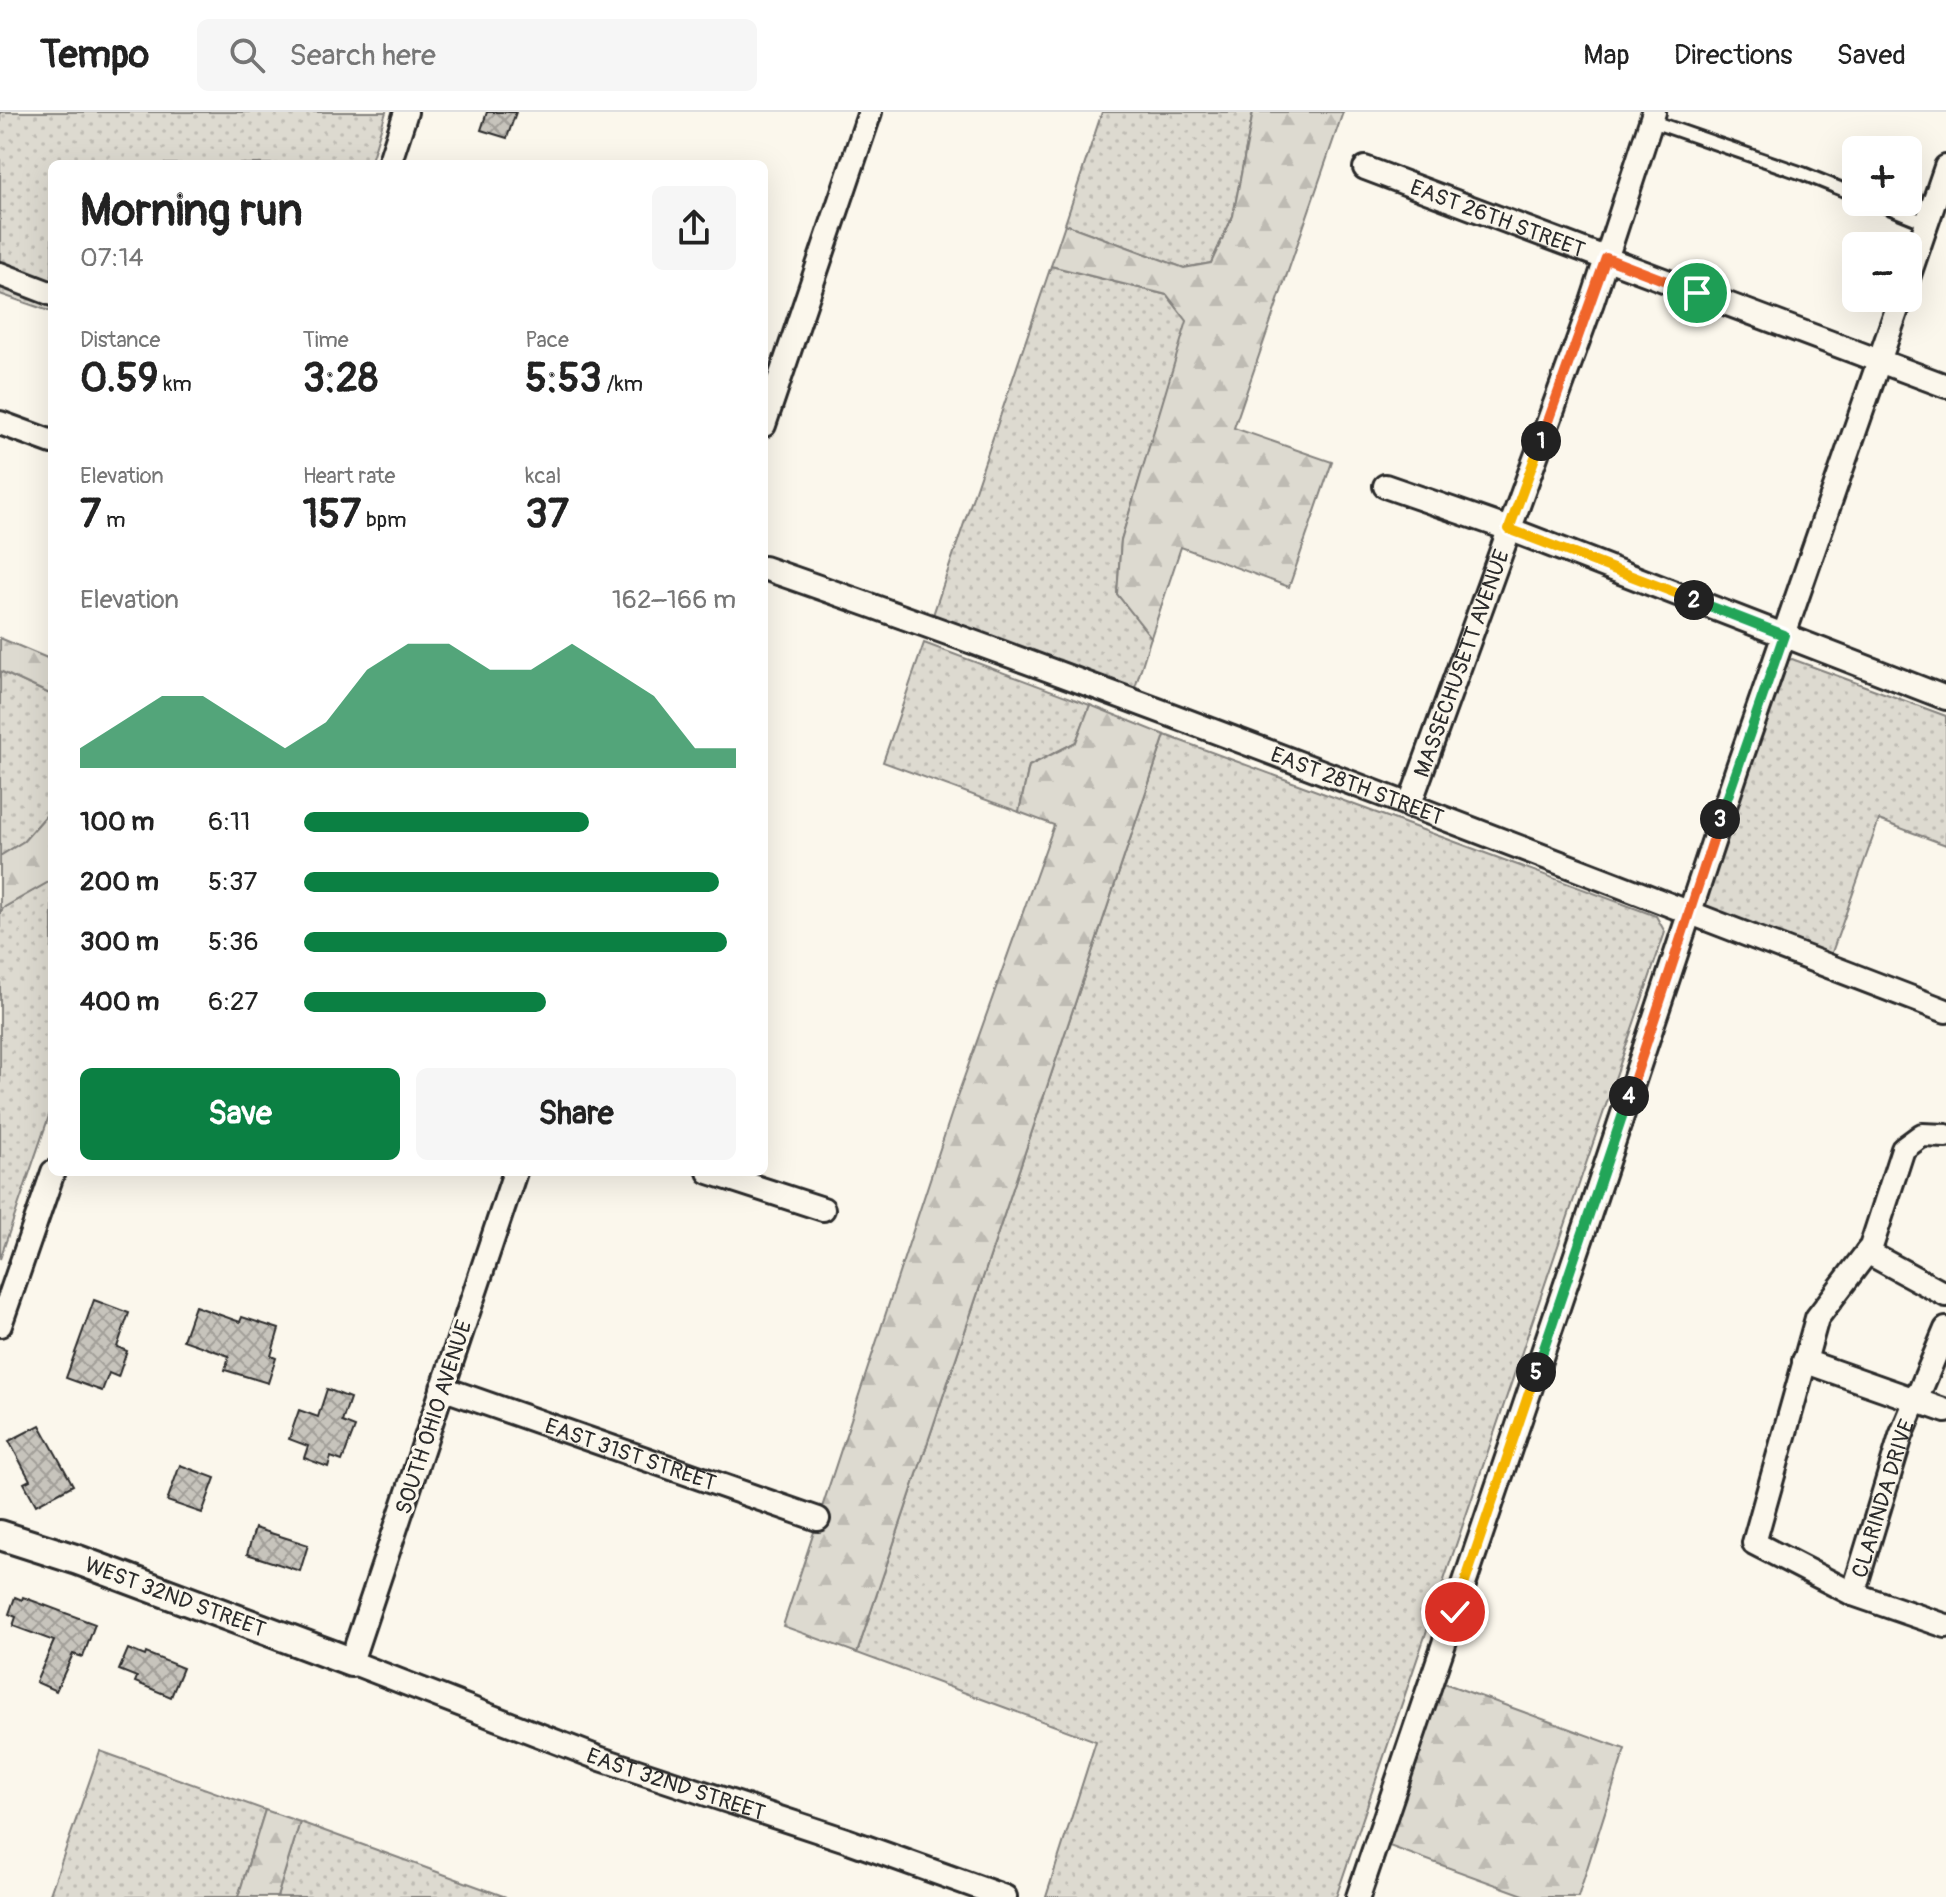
<!DOCTYPE html>
<meta charset="utf-8">
<style>
body{margin:0;font-family:Pangolin,sans-serif;background:#f6f6f6;color:#222;height:100vh;display:flex;flex-direction:column;font-size:30px;white-space:nowrap}
*{box-sizing:border-box;margin:0}
p{font-size:26px;color:#767676}
.icon{flex:none;width:44px;height:44px;fill:none;stroke:currentColor;stroke-width:2;stroke-linecap:round;stroke-linejoin:round}
.map{position:relative;flex:1;overflow:hidden}
.drawer{position:absolute;left:48px;top:48px;width:720px;height:1016px;display:flex;flex-direction:column;background:#fff;border-radius:12px;box-shadow:0 8px 32px #0002}
.drawer>*{flex:none}
.tools{position:absolute;left:1842px;top:24px;display:grid;gap:16px}
.tools a{display:grid;place-items:center;width:80px;height:80px;border-radius:12px;background:#fff;box-shadow:0 8px 32px #0002;font-size:40px}
.pin{position:absolute;display:grid;place-items:center;width:68px;height:68px;color:#fff;margin:-34px;border:4px solid #fff;border-radius:50%;box-shadow:0 2px 8px #0007}
.km{position:absolute;width:40px;height:40px;margin:-20px;border-radius:50%;background:#222;color:#fff;font-size:22px;line-height:40px;text-align:center}
.round{display:grid;place-items:center;flex:none;width:84px;height:84px;border-radius:12px;background:#f6f6f6}
.overview{display:flex;align-items:center;justify-content:space-between;height:136px;padding:0 32px}
h1{font-size:44px;font-weight:800;line-height:60px}
.figures{display:grid;grid-template-columns:repeat(3,1fr);gap:12px;height:136px;padding:8px 32px}
.figures div{display:grid;align-content:center}
.figures b{font-size:40px;font-weight:800}
.figures small{font-size:22px;font-weight:400}
.figures p{font-size:22px}
.chart{height:224px;padding:16px 32px}
.chart p{display:flex;justify-content:space-between}
.chart svg{width:100%;height:144px;margin-top:8px;fill:#0b8043;opacity:.7}
.cta{display:flex;gap:16px;margin-top:auto;padding:16px 32px}
.cta a{flex:1;height:92px;border-radius:12px;background:#0b8043;color:#fff;font-size:32px;font-weight:800;line-height:92px;text-align:center}
.cta a+a{background:#f6f6f6;color:#222}
ul{padding:0 32px;list-style:none;font-size:26px}
li{display:grid;grid-template-columns:128px 96px 1fr;align-items:center;height:60px}
li i{height:20px;border-radius:10px;background:#0b8043}
header{display:flex;align-items:center;gap:48px;box-sizing:border-box;height:112px;padding:0 40px;background:#fff;border-bottom:2px solid #e0e0e0}
header strong{font-size:38px}
nav{display:flex;gap:44px;margin-inline-start:auto;font-size:28px}
.search{width:560px;height:72px;background:#f6f6f6;display:flex;align-items:center;gap:20px;box-sizing:border-box;padding:0 28px;border-radius:12px;color:#767676;font-size:30px}
.map>svg:first-child{display:block}
.green{fill:url(#green-dots);stroke:#84827e;stroke-width:2}
.forest{fill:url(#forest-firs);stroke:#84827e;stroke-width:2}
.building{fill:url(#building-cross-hatch);stroke:#2b2b2b;stroke-width:2}
.lines{fill:none;stroke-linecap:round;stroke-linejoin:round}
.service-casing{stroke:#2b2b2b;stroke-width:17}
.minor-casing{stroke:#2b2b2b;stroke-width:28}
.tertiary-casing{stroke:#2b2b2b;stroke-width:34}
.service{stroke:#fbf7ec;stroke-width:11}
.minor{stroke:#fbf7ec;stroke-width:22}
.tertiary{stroke:#fbf7ec;stroke-width:28}
.split-1-casing{stroke:#fff;stroke-width:16}
.split-2-casing{stroke:#fff;stroke-width:16}
.split-3-casing{stroke:#fff;stroke-width:16}
.split-4-casing{stroke:#fff;stroke-width:16}
.split-5-casing{stroke:#fff;stroke-width:16}
.split-6-casing{stroke:#fff;stroke-width:16}
.split-1{stroke:#f0652b;stroke-width:10}
.split-2{stroke:#f5b400;stroke-width:10}
.split-3{stroke:#22a559;stroke-width:10}
.split-4{stroke:#f0652b;stroke-width:10}
.split-5{stroke:#22a559;stroke-width:10}
.split-6{stroke:#f5b400;stroke-width:10}
.labels{text-anchor:middle;stroke-width:6;stroke-linejoin:round;paint-order:stroke}
.street-label{font-size:22px;fill:#2b2b2b;stroke:#fbf7ec}
</style>
<header>
<strong>Tempo</strong>
<div class="search"><svg class="icon" aria-label="search" viewBox="0 0 24 24"><circle cx="10" cy="10" r="6"/><path d="M15 15l6 6"/></svg>Search here</div>
<nav><a>Map</a><a>Directions</a><a>Saved</a></nav>
</header>
<div class="map">
<svg width="1946" height="1785" viewBox="0 0 1946 1785">
<defs>
<pattern id="green-dots" width="8" height="8" patternUnits="userSpaceOnUse" patternTransform="scale(2)"><rect width="8" height="8" fill="#dddad0"/><path d="M2 2h.1M6 6h.1" fill="none" stroke="#bebbb3" stroke-width="1.8" stroke-linecap="round"/></pattern>
<pattern id="forest-firs" width="22" height="20" patternUnits="userSpaceOnUse" patternTransform="scale(2)"><rect width="22" height="20" fill="#dddad0"/><path d="M5 1l3.5 6h-7zM16 11l3.5 6h-7z" fill="#bebbb3"/></pattern>
<pattern id="building-cross-hatch" width="8" height="8" patternUnits="userSpaceOnUse" patternTransform="scale(2)"><rect width="8" height="8" fill="#c7c4bc"/><path d="M0 0l8 8M0 8l8-8" fill="none" stroke="#a29f99"/></pattern>
</defs>
<rect width="100%" height="100%" fill="#fbf7ec"/>
<filter id="ink" filterUnits="userSpaceOnUse"><feTurbulence type="fractalNoise" baseFrequency=".0125" numOctaves="2"/><feDisplacementMap in="SourceGraphic" scale="16" xChannelSelector="R" yChannelSelector="G"/><feConvolveMatrix kernelMatrix="1 2 1 2 8 2 1 2 1" color-interpolation-filters="sRGB"/></filter>
<g filter="url(#ink)">
<g class="green">
<path d="M0 0H386L370 52H52V200L0 182Z"/>
<path d="M1102 0H1253L1233 104 1211 151 1184 156 1065 112Z"/>
<path d="M1051 154 1167 183 1188 209 1121 428 1117 482 1151 525 1134 579 933 503Z"/>
<path d="M924 531 1090 593 1076 630 1029 654 1019 700 883 650Z"/>
<path d="M1792 547 1946 604V733L1879 708 1830 846 1704 798 1702 783 1778 551Z"/>
<path d="M0 559 52 583V697L24 729 0 744Z"/>
<path d="M1165 623 1656 804 1665 820 1336 1785H1046L1096 1629 857 1541Z"/>
<path d="M52 768V995L0 1147V801L3 796Z"/>
<path d="M100 1639 265 1698 238 1785H49Z"/>
<path d="M300 1710 506 1785H277Z"/>
</g>
<g class="forest">
<path d="M1253 0H1343L1234 316 1332 350 1289 475 1181 435 1151 525 1117 482 1121 428 1187 209 1167 183 1051 154 1065 112 1184 156 1211 151 1233 104Z"/>
<path d="M0 526 52 548V583L0 559Z"/>
<path d="M1090 593 1165 623 857 1541 783 1514 956 988 1054 713 1019 700 1029 654 1076 630Z"/>
<path d="M52 697V768L3 796 0 801V744L24 729Z"/>
<path d="M1433 1567 1625 1637 1578 1785H1529L1378 1730Z"/>
<path d="M265 1698 300 1710 277 1785H238Z"/>
</g>
<g class="building">
<path d="M487 0H516L507 26 481 18Z"/>
<path d="M94 1188 129 1201 117 1235 127 1239 118 1265 109 1261 102 1279 66 1266Z"/>
<path d="M195 1194 240 1210 242 1205 279 1217 271 1244 276 1246 268 1271 225 1258 229 1244 183 1228Z"/>
<path d="M327 1277 350 1286 342 1310 355 1315 342 1349 331 1345 328 1355 304 1346 308 1334 289 1327 299 1298 318 1305Z"/>
<path d="M40 1313 73 1373 36 1393 24 1371 30 1368 9 1329Z"/>
<path d="M180 1353 215 1366 202 1401 167 1389Z"/>
<path d="M255 1416 308 1433 300 1459 247 1442Z"/>
<path d="M15 1485 22 1488 23 1485 95 1512 83 1545 73 1542 56 1579 36 1570 54 1529 13 1514 16 1505 9 1502Z"/>
<path d="M128 1537 145 1544 146 1541 183 1556 171 1585 135 1570 137 1565 119 1558Z"/>
</g>
<g class="lines">
<g class="service-casing">
<g id="service">
<path d="M1651 9 1804 62 1856 83"/>
<path d="M1875 90 1927 111"/>
</g>
</g>
<g class="minor-casing">
<g id="minor">
<path d="M389 52 406 0"/>
<path id="s1" d="M1365 56 1946 274"/>
<path d="M0 162 52 182"/>
<path d="M1908 166 1946 55"/>
<path d="M0 311 52 330"/>
<path d="M764 313 870 0"/>
<path d="M1385 374 1509 417 1946 586"/>
<path id="s2" d="M764 456C1162 594 1553 749 1946 899"/>
<path id="s3" d="M1409 694 1592 190 1654 0"/>
<path d="M1946 1024 1922 1023 1903 1037 1871 1135 1817 1206 1754 1431 1853 1482 1946 1514"/>
<path id="s4" d="M515 1060 351 1550 601 1647 846 1728 1005 1785"/>
<path d="M709 1060 823 1097"/>
<path d="M1867 1140 1946 1183"/>
<path d="M0 1213 53 1060"/>
<path d="M1804 1249 1946 1299"/>
<path id="s5" d="M442 1276 818 1407"/>
<path id="s6" d="M1853 1482 1901 1324 1946 1217"/>
<path d="M1358 1785 1587 1110 1738 655 1901 186"/>
</g>
</g>
<g class="tertiary-casing">
<g id="tertiary">
<path id="s7" d="M0 1423 78 1448 351 1550"/>
</g>
</g>
<use href="#service" class="service"/>
<use href="#minor" class="minor"/>
<use href="#tertiary" class="tertiary"/>
</g>
</g>
<g class="lines" filter="url(#ink)">
<g class="split-1-casing">
<path id="split-1" d="M1541 329 1606 146 1697 181"/>
</g>
<g class="split-2-casing">
<path id="split-2" d="M1541 329 1509 417 1694 488"/>
</g>
<g class="split-3-casing">
<path id="split-3" d="M1694 488 1784 523 1720 707"/>
</g>
<g class="split-4-casing">
<path id="split-4" d="M1629 984 1720 707"/>
</g>
<g class="split-5-casing">
<path id="split-5" d="M1536 1260 1629 984"/>
</g>
<g class="split-6-casing">
<path id="split-6" d="M1455 1500 1536 1260"/>
</g>
<use href="#split-1" class="split-1"/>
<use href="#split-2" class="split-2"/>
<use href="#split-3" class="split-3"/>
<use href="#split-4" class="split-4"/>
<use href="#split-5" class="split-5"/>
<use href="#split-6" class="split-6"/>
</g>
<g class="labels">
<g class="street-label">
<text dy="8" stroke="none"><textPath href="#s1" startOffset="142">EAST 26TH STREET</textPath></text>
<text dy="8" stroke="none"><textPath href="#s3" startOffset="152">MASSECHUSETT AVENUE</textPath></text>
<text dy="8" stroke="none"><textPath href="#s2" startOffset="632">EAST 28TH STREET</textPath></text>
<text transform="translate(433 1305) rotate(-72)" y="8">SOUTH OHIO AVENUE</text>
<text dy="8" stroke="none"><textPath href="#s5" startOffset="200">EAST 31ST STREET</textPath></text>
<text dy="8" stroke="none"><textPath href="#s6" startOffset="100">CLARINDA DRIVE</textPath></text>
<text dy="8" stroke="none"><textPath href="#s7" startOffset="186">WEST 32ND STREET</textPath></text>
<text dy="8" stroke="none"><textPath href="#s4" startOffset="864">EAST 32ND STREET</textPath></text>
</g>
</g>
</svg>
<div class="tools">
<a>+</a>
<a>−</a>
</div>
<div class="pin" style="left:1697px;top:181px;background:#1e9e55"><svg class="icon" aria-label="arrive" viewBox="0 0 24 24"><path d="M6 21V4h12l-3 4 3 4H6"/></svg></div>
<div class="pin" style="left:1455px;top:1500px;background:#d93025"><svg class="icon" aria-label="check" viewBox="0 0 24 24"><path d="M5 12l5 5 9-10"/></svg></div>
<b class="km" style="left:1541px;top:329px">1</b>
<b class="km" style="left:1694px;top:488px">2</b>
<b class="km" style="left:1720px;top:707px">3</b>
<b class="km" style="left:1629px;top:984px">4</b>
<b class="km" style="left:1536px;top:1260px">5</b>
<section class="drawer">
<div class="overview"><div><h1>Morning run</h1><p>07:14</p></div><a class="round"><svg class="icon" aria-label="share" viewBox="0 0 24 24"><path d="M12 15V3M7 8l5-5 5 5M5 13v7h14v-7"/></svg></a></div>
<div class="figures">
<div><p>Distance</p><b>0.59<small> km</small></b></div>
<div><p>Time</p><b>3:28</b></div>
<div><p>Pace</p><b>5:53<small> /km</small></b></div>
</div>
<div class="figures">
<div><p>Elevation</p><b>7<small> m</small></b></div>
<div><p>Heart rate</p><b>157<small> bpm</small></b></div>
<div><p>kcal</p><b>37</b></div>
</div>
<div class="chart"><p><span>Elevation</span>162–166 m</p>
<svg viewBox="0 0 160 44" preserveAspectRatio="none"><path d="M0 44V38L10 30L20 22L30 22L40 30L50 38L60 30L70 14L80 6L90 6L100 14L110 14L120 6L130 14L140 22L150 38L160 38V44z"/></svg>
</div>
<ul>
<li><b>100 m</b>6:11<i style="width:66%"></i></li>
<li><b>200 m</b>5:37<i style="width:96%"></i></li>
<li><b>300 m</b>5:36<i style="width:98%"></i></li>
<li><b>400 m</b>6:27<i style="width:56%"></i></li>
</ul>
<div class="cta"><a>Save</a><a>Share</a></div>
</section>
</div>
